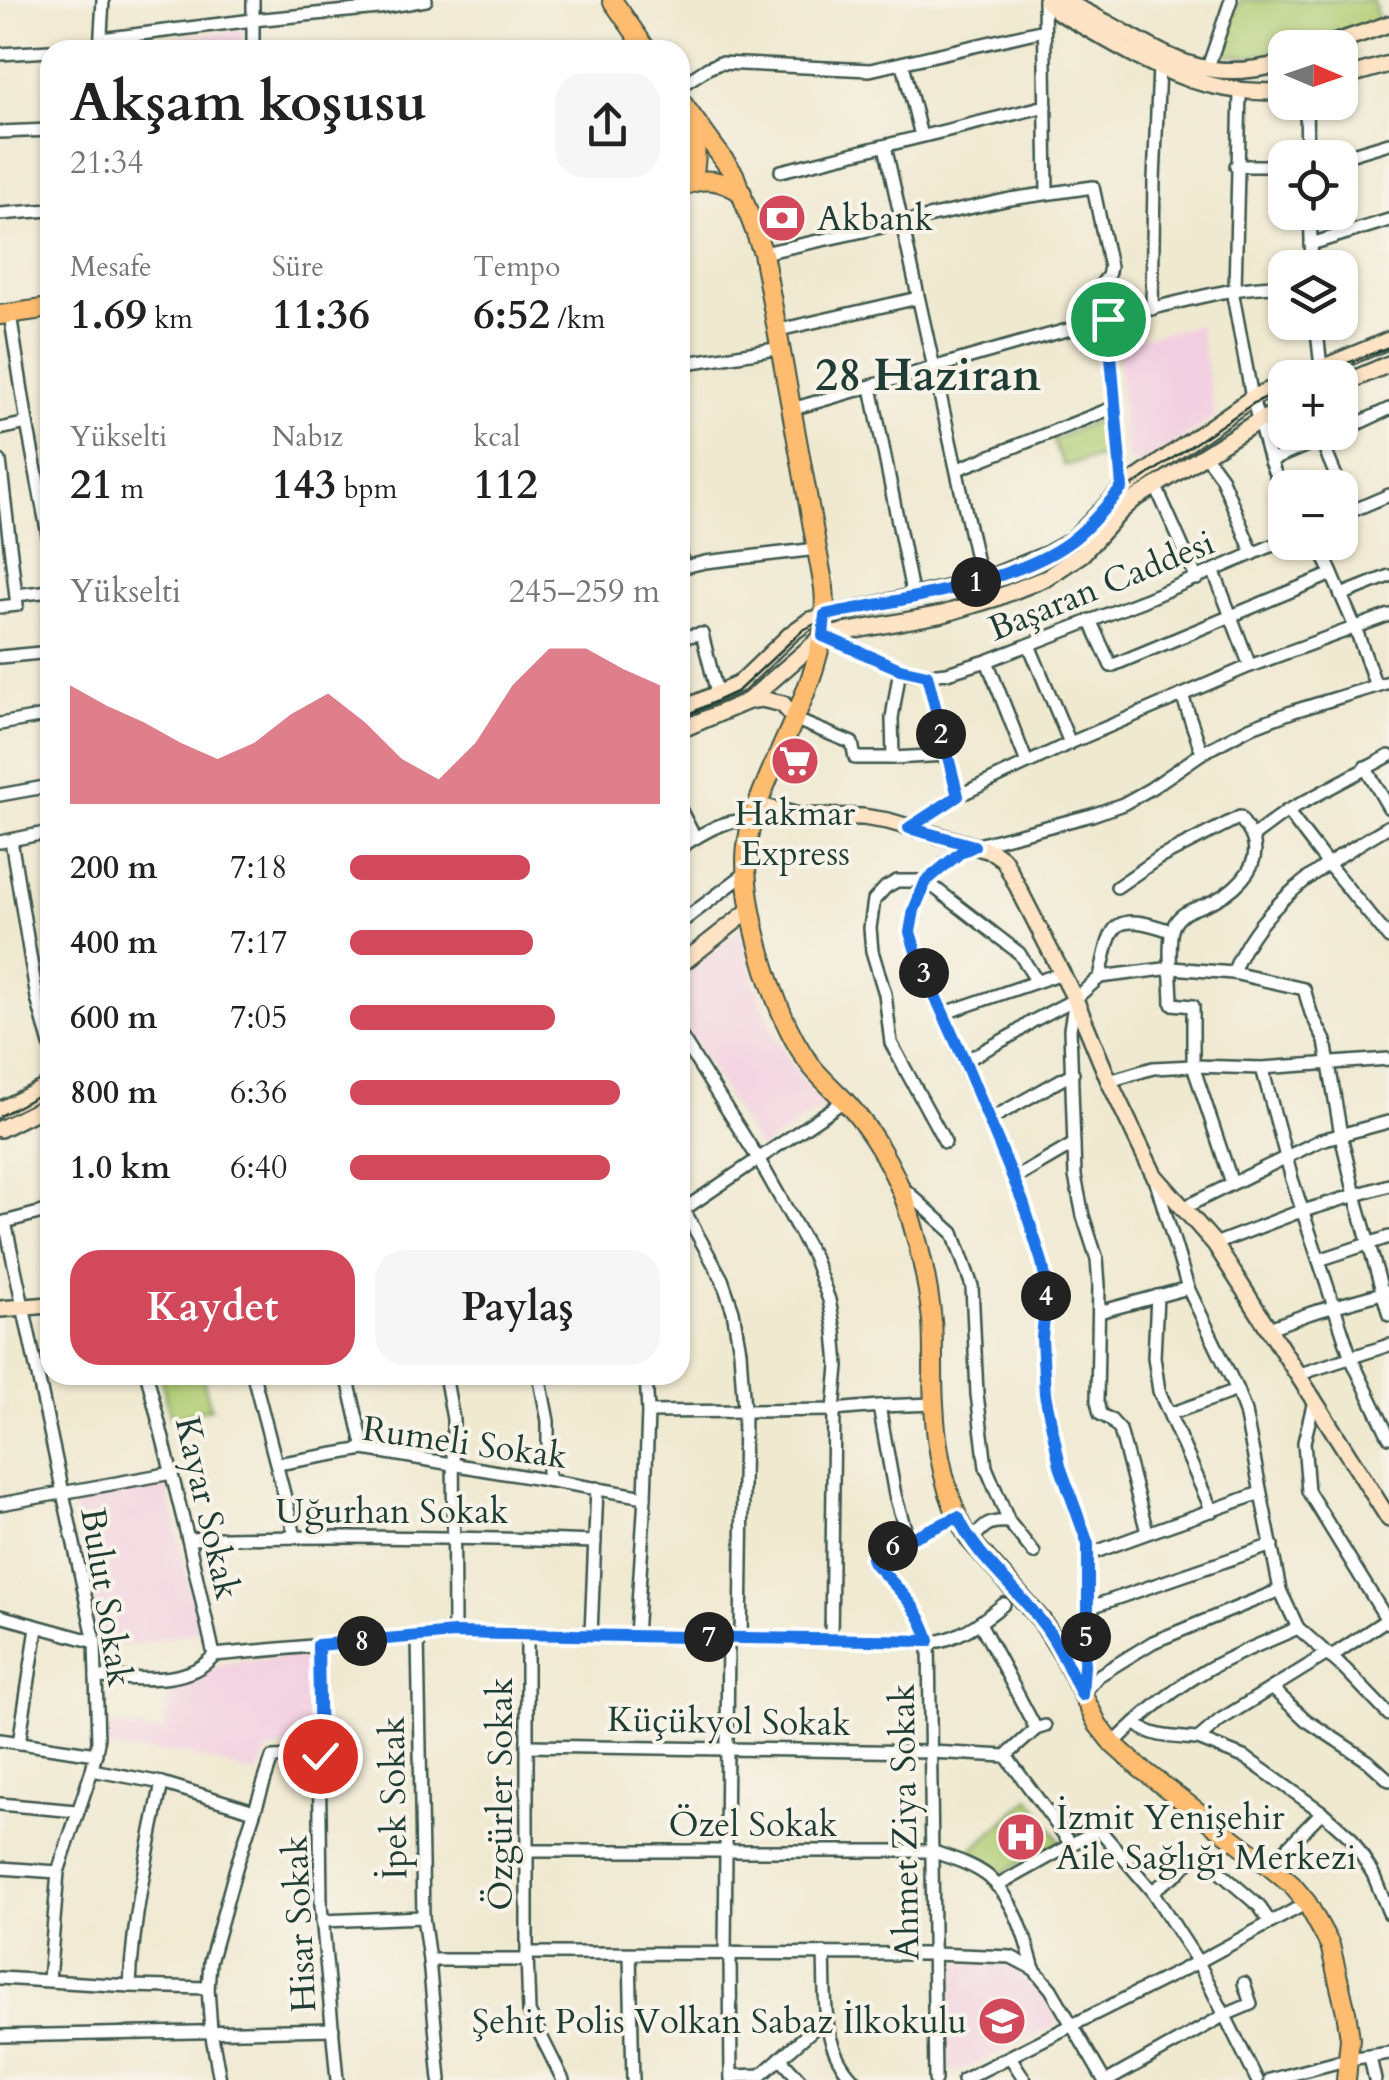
<!DOCTYPE html>
<html lang="tr">
<meta charset="utf-8">
<style>
body{margin:0;font-family:Cardo,serif;background:#f6f6f6;color:#222;height:100vh;display:flex;flex-direction:column;font-size:38px;white-space:nowrap}
*{box-sizing:border-box;margin:0}
p{font-size:32px;color:#767676}
.icon{flex:none;width:55px;height:55px;fill:none;stroke:currentColor;stroke-width:2;stroke-linecap:round;stroke-linejoin:round}
.map{position:relative;flex:1;overflow:hidden}
.side{position:absolute;left:40px;top:40px;width:650px;height:1345px;display:flex;flex-direction:column;background:#fff;border-radius:30px;box-shadow:0 2px 8px #0004}
.side>*{flex:none}
.needle{width:65px;rotate:92deg}
.controls{position:absolute;left:1268px;top:30px;display:grid;gap:20px}
.controls a{display:grid;place-items:center;width:90px;height:90px;border-radius:20px;background:#fff;box-shadow:0 2px 8px #0004;font-size:50px}
.pin{position:absolute;display:grid;place-items:center;width:85px;height:85px;color:#fff;margin:-42px;border:5px solid #fff;border-radius:50%;box-shadow:0 2px 10px #0007}
.km{position:absolute;width:50px;height:50px;margin:-25px;border-radius:50%;background:#222;color:#fff;font-size:28px;line-height:50px;text-align:center}
.round{display:grid;place-items:center;flex:none;width:105px;height:105px;border-radius:30px;background:#f6f6f6}
.summary{display:flex;align-items:center;justify-content:space-between;height:170px;padding:0 30px}
h1{font-size:55px;font-weight:800;line-height:75px}
.stats{display:grid;grid-template-columns:repeat(3,1fr);gap:15px;height:170px;padding:10px 30px}
.stats div{display:grid;align-content:center}
.stats b{font-size:42px;font-weight:800}
.stats small{font-size:28px;font-weight:400}
.stats p{font-size:28px}
.chart{height:280px;padding:20px 30px}
.chart p{display:flex;justify-content:space-between}
.chart svg{width:100%;height:180px;margin-top:10px;fill:#d1495b;opacity:.7}
.action{display:flex;gap:20px;margin-top:auto;padding:20px 30px}
.action a{flex:1;height:115px;border-radius:30px;background:#d1495b;color:#fff;font-size:40px;font-weight:800;line-height:115px;text-align:center}
.action a+a{background:#f6f6f6;color:#222}
ul{padding:0 30px;list-style:none;font-size:32px}
li{display:grid;grid-template-columns:160px 120px 1fr;align-items:center;height:75px}
li i{height:25px;border-radius:12px;background:#d1495b}
.map>svg:first-child{display:block}
.built{fill:#f2cfe0}
.green{fill:#b0cc73;stroke:#688454;stroke-width:2.5}
.lines{fill:none;stroke-linecap:round;stroke-linejoin:round}
.street-casing{stroke:#3e574b;stroke-width:16}
.secondary-casing{stroke:#3e574b;stroke-width:20}
.primary-casing{stroke:#3e574b;stroke-width:22}
.street{stroke:#fff;stroke-width:11}
.secondary{stroke:#fee4c5;stroke-width:15}
.primary{stroke:#fdbc6f;stroke-width:18}
.tram{stroke:#1f3d34;stroke-width:2.5}
.route-casing{stroke:#fff;stroke-width:20}
.route{stroke:#1a73e8;stroke-width:12}
.labels{text-anchor:middle;stroke-width:8;stroke-linejoin:round;paint-order:stroke}
.poi-label{font-size:35px;fill:#1f3d34;stroke:#f7f3e8;text-anchor:start}
.street-label{font-size:35px;fill:#1f3d34;stroke:#f7f3e8}
.district-label{font-size:45px;font-weight:bold;fill:#1f3d34;stroke:#f7f3e8}
</style>
<div class="map">
<svg width="1389" height="2080" viewBox="0 0 1389 2080">
<rect width="100%" height="100%" fill="#f7f3e8"/>
<filter id="ink" filterUnits="userSpaceOnUse"><feTurbulence type="fractalNoise" baseFrequency=".01" numOctaves="2"/><feDisplacementMap in="SourceGraphic" scale="20" xChannelSelector="R" yChannelSelector="G"/><feConvolveMatrix kernelMatrix="1 2 1 2 8 2 1 2 1" color-interpolation-filters="sRGB"/></filter>
<filter id="wash" filterUnits="userSpaceOnUse"><feTurbulence type="fractalNoise" baseFrequency=".0048" numOctaves="4" result="noise"/><feDisplacementMap in="SourceGraphic" scale="40" xChannelSelector="R" yChannelSelector="G"/><feGaussianBlur stdDeviation="2.25" result="paint"/><feColorMatrix in="noise" values="0 0 0 0 0 0 0 0 0 0 0 0 0 0 0 0 0 1.4 0 .05"/><feComposite in="paint" operator="in"/></filter>
<g filter="url(#wash)">
<rect width="100%" height="100%" fill="#efe9d0"/>
<g class="built">
<path d="M242 29V50H138L137 42Z"/>
<path d="M1199 325 1215 417 1143 466 1129 461 1124 441 1118 342Z"/>
<path d="M743 927 753 978 772 1029 797 1073 824 1106 759 1150 680 1019V977Z"/>
<path d="M166 1483 201 1630 138 1645 101 1641 73 1500Z"/>
<path d="M310 1655 311 1749H271L267 1752 258 1775 186 1754 105 1749 107 1726 165 1732 171 1681 234 1662Z"/>
<path d="M946 1963 1003 1964 1018 1969 1048 2003 1059 2024 958 2073 947 2068Z"/>
</g>
<g class="green">
<path d="M1240 0H1373L1380 25 1347 35 1318 39 1285 48V50C1264 57 1244 57 1221 55Z"/>
<path d="M1104 417 1107 455 1064 466 1052 440Z"/>
<path d="M160 1375H202L211 1408 171 1418Z"/>
<path d="M1030 1798 1060 1841 1000 1874 966 1855Z"/>
</g>
</g>
<g filter="url(#ink)">
<g class="lines">
<g class="street-casing">
<g id="street">
<path d="M253 0V50"/>
<path d="M1044 0 1047 192"/>
<path d="M101 39 253 20 379 8 426 0"/>
<path d="M63 50 100 48"/>
<path d="M100 50 103 0"/>
<path d="M0 54 50 51"/>
<path d="M903 64 921 136"/>
<path d="M1207 70 1231 0"/>
<path d="M680 86 708 68 720 63 870 70 1044 30"/>
<path d="M1306 102 1307 158"/>
<path d="M0 132 50 130"/>
<path d="M885 146 981 581"/>
<path d="M1339 158 1389 143"/>
<path d="M1236 166H1285"/>
<path d="M781 171 1046 106"/>
<path d="M1310 212 1312 268"/>
<path d="M0 214 50 210"/>
<path d="M1311 244 1389 220"/>
<path d="M763 253 1010 199 1093 187 1110 267 1108 276 1095 292 1100 321"/>
<path d="M1235 289 1240 91"/>
<path d="M1232 290 1252 398 1270 461 1338 432"/>
<path d="M1152 309 1154 180 1159 67"/>
<path d="M10 314 27 423 50 546"/>
<path d="M1108 319 1122 489"/>
<path d="M1316 322 1321 368"/>
<path d="M779 330 918 298"/>
<path d="M680 364 782 348"/>
<path d="M871 387 913 597"/>
<path d="M792 409C911 375 1029 338 1149 309 1194 299 1238 285 1285 286"/>
<path d="M0 429 27 423"/>
<path d="M1340 432 1389 409"/>
<path d="M1321 440 1351 512"/>
<path d="M1205 455 1221 477 1253 554"/>
<path d="M0 461 17 605 0 607"/>
<path d="M1270 461 1285 498"/>
<path d="M958 469 1115 407"/>
<path d="M1156 487 1197 579"/>
<path d="M1340 516 1389 495"/>
<path d="M1318 542 1332 574"/>
<path d="M680 550 683 567"/>
<path d="M680 568 705 562 817 549"/>
<path d="M1214 572 1250 666"/>
<path d="M16 595 50 591"/>
<path d="M1341 595 1355 627 1376 686"/>
<path d="M1090 620 1111 666 1332 574 1341 595 1389 576"/>
<path d="M823 636 907 672 927 675 947 673 987 661 1144 600 1285 540"/>
<path d="M680 637 702 634 717 693"/>
<path d="M1029 645 1070 743"/>
<path d="M0 657 50 652"/>
<path d="M987 661 1027 763"/>
<path d="M927 675 946 755 958 796"/>
<path d="M1182 695 1202 753"/>
<path d="M794 719 852 743 855 758H893L946 755"/>
<path d="M0 724 50 715"/>
<path d="M893 758 892 718 900 669"/>
<path d="M1365 767 1389 808"/>
<path d="M0 795 50 786"/>
<path d="M680 809 695 838"/>
<path d="M1287 811 1327 863 1389 938"/>
<path d="M909 827 958 796 1070 743 1250 666 1389 615"/>
<path d="M1252 837 1287 811 1389 756"/>
<path d="M11 840 37 998 50 1045"/>
<path d="M0 842 50 832"/>
<path d="M680 847C701 835 727 815 752 823"/>
<path d="M1117 887 1159 858 1240 817C1243 823 1249 830 1252 837 1265 868 1229 896 1204 905 1191 910 1179 913 1173 927 1167 941 1172 986 1172 1004L1193 1006V1066L1232 1183"/>
<path d="M680 923 746 873"/>
<path d="M1233 973C1260 901 1327 863 1389 826"/>
<path d="M1100 977C1112 923 1111 911 1171 931"/>
<path d="M1075 999 1070 1029 1075 1176 1083 1216 1097 1259 1099 1285 1097 1401 1100 1414 1111 1420 1120 1430 1147 1532"/>
<path d="M942 1014 1062 973"/>
<path d="M680 1035 759 1160 813 1256 829 1300 835 1331 838 1366 834 1410 831 1640"/>
<path d="M965 1061 1016 1033 1031 1022 1075 999 1100 977 1172 968 1233 973 1304 989 1311 1013 1325 1041 1341 1135 1355 1195 1389 1315"/>
<path d="M1262 1068 1292 1179 1351 1358 1389 1437"/>
<path d="M1073 1073 989 1120 1023 1202 1042 1263 1047 1287 1042 1338 1045 1394 1060 1466 1088 1544V1608L1082 1687"/>
<path d="M1109 1081 1153 1068 1193 1066 1262 1068 1389 1059"/>
<path d="M989 1120 914 948C903 903 934 863 974 846L1092 815 1123 804 1150 789 1202 753 1249 728 1294 711 1389 682"/>
<path d="M945 1142 891 1043 885 994 872 951 870 928 874 900 886 887 897 881H926L1019 953 1036 980"/>
<path d="M1014 1179 1074 1144"/>
<path d="M1155 1179 1188 1288 1237 1390 1245 1412 1280 1590 1298 1628 1346 1670 1389 1715"/>
<path d="M901 1186 953 1233 972 1286 977 1394 986 1467 1009 1522 1034 1553"/>
<path d="M680 1203 722 1279 733 1311 740 1351 744 1410 741 1638"/>
<path d="M1183 1208 1321 1140 1388 1122"/>
<path d="M680 1212 844 1101"/>
<path d="M5 1222 95 1642 98 1742 92 1770 58 1872 49 1980"/>
<path d="M1 1223 50 1210"/>
<path d="M1215 1244 1293 1214 1389 1185"/>
<path d="M1319 1260 1389 1237"/>
<path d="M1157 1296 1154 1357 1159 1391 1212 1511"/>
<path d="M1099 1312 1188 1288"/>
<path d="M1269 1328 1311 1313 1389 1291"/>
<path d="M147 1375 188 1539 214 1655"/>
<path d="M253 1375 295 1536"/>
<path d="M347 1375 364 1449"/>
<path d="M445 1375 453 1419 454 1633"/>
<path d="M539 1375 548 1421V1480"/>
<path d="M1297 1375 1389 1345"/>
<path d="M1314 1401 1304 1442 1308 1491 1389 1623"/>
<path d="M879 1406 934 1404"/>
<path d="M648 1412 834 1410 879 1406 895 1495 908 1539"/>
<path d="M1170 1414 1237 1390"/>
<path d="M277 1464 364 1449 645 1497"/>
<path d="M0 1504 172 1473"/>
<path d="M188 1539C324 1535 459 1537 595 1542"/>
<path d="M971 1541C984 1526 988 1520 1009 1522"/>
<path d="M1088 1555C1145 1533 1203 1514 1260 1493"/>
<path d="M1088 1608 1272 1545"/>
<path d="M0 1616 95 1642"/>
<path d="M980 1623 1036 1729"/>
<path d="M527 1634V1953L529 2012 563 2080"/>
<path d="M591 1634 597 1488"/>
<path d="M418 1636 423 1917 429 1960 440 2080"/>
<path d="M636 1636 645 1497 648 1412 646 1375"/>
<path d="M318 1645 321 1905 337 2080"/>
<path d="M1327 1654 1220 1720 1198 1739 1246 1758 1322 1812 1351 1838 1373 1874 1389 1913"/>
<path d="M1330 1657 1389 1618"/>
<path d="M96 1677C133 1678 188 1687 214 1655L454 1633 940 1641C965 1635 985 1619 1004 1604"/>
<path d="M1272 1688 1306 1720 1368 1761 1389 1780"/>
<path d="M1082 1695 1098 1676 1153 1642 1280 1590"/>
<path d="M1135 1723C1151 1738 1177 1737 1198 1739"/>
<path d="M0 1740 96 1754"/>
<path d="M19 1743 37 1628"/>
<path d="M1113 1744C1141 1716 1171 1691 1205 1671 1234 1654 1267 1642 1298 1628"/>
<path d="M527 1746 930 1752 1006 1756 1071 1844"/>
<path d="M1006 1756 1036 1729 1045 1726"/>
<path d="M92 1770 162 1783 254 1811"/>
<path d="M0 1804 76 1811"/>
<path d="M527 1851H931C951 1858 973 1864 989 1877 1015 1900 1025 1937 1034 1969"/>
<path d="M1269 1866 1322 1812"/>
<path d="M0 1868 58 1872"/>
<path d="M1216 1869 1259 1906 1270 1922"/>
<path d="M997 1886 1099 1829 1152 1891 1198 1962 1257 2080"/>
<path d="M1152 1891 1179 1872 1188 1862"/>
<path d="M322 1921 423 1917"/>
<path d="M527 1953 933 1954 1011 1957 1034 1969 1051 1989 1104 2080"/>
<path d="M824 1953C826 1998 820 2046 854 2080"/>
<path d="M630 1954 633 2080"/>
<path d="M725 1954 728 1637"/>
<path d="M730 1954 731 2080"/>
<path d="M429 1960H527"/>
<path d="M0 1978 130 1986 208 1988"/>
<path d="M130 1986C133 1917 148 1850 162 1783"/>
<path d="M0 2036 333 2029"/>
<path d="M1010 2057 1025 2080"/>
<path d="M1370 2057 1375 2080"/>
<path d="M780 2058 800 2080"/>
<path d="M731 2076 761 2075 827 2017"/>
<path d="M220 2080 211 2031 208 1988 210 1962 236 1868 272 1758 319 1756"/>
<path d="M935 2080 929 1641C920 1609 896 1586 874 1563L872 1558 888 1548 958 1517"/>
<path d="M963 2080 1198 1962 1307 1903"/>
<path d="M1109 2080 1225 2015 1251 2004 1244 1983"/>
<path d="M1270 2080 1349 2059 1389 2053"/>
</g>
</g>
<g class="secondary-casing">
<g id="secondary">
<path d="M1046 0 1060 13C1137 55 1193 98 1285 91"/>
<path d="M1056 0C1075 5 1090 14 1107 23 1175 60 1204 84 1285 63"/>
<path d="M1319 48 1389 24"/>
<path d="M1340 78 1389 64"/>
<path d="M1298 378 1389 340"/>
<path d="M1340 385 1389 364"/>
<path d="M748 701 761 699 783 704 794 719"/>
<path d="M680 710 739 684 792 633 810 620 981 581 1048 554 1073 540 1122 489 1252 398 1285 383"/>
<path d="M680 730 748 701 823 636 943 614 996 598 1046 578 1082 554 1119 513 1132 501 1258 421 1285 409"/>
<path d="M757 805 798 816 863 817 888 821 974 846 993 852 1004 860 1075 999 1109 1081 1154 1175 1215 1244 1389 1519"/>
<path d="M680 965 751 909"/>
<path d="M0 1110 50 1085"/>
<path d="M0 1129 50 1104"/>
<path d="M0 1309 50 1305"/>
</g>
</g>
<g class="primary-casing">
<g id="primary">
<path d="M612 0 647 50"/>
<path d="M680 100 734 174 763 253 824 588C831 656 792 720 767 781 756 807 746 833 746 861 746 919 776 1021 812 1067 822 1079 833 1089 844 1100 870 1128 893 1166 906 1203 918 1240 928 1281 932 1321 934 1348 932 1376 934 1404 936 1449 946 1503 971 1541L1042 1621 1063 1655 1098 1725 1113 1744 1140 1768 1269 1866 1292 1885 1307 1903 1330 1945 1346 2012 1350 2038 1346 2080"/>
<path d="M691 119C695 139 699 163 691 182"/>
<path d="M683 186C705 176 722 180 742 193"/>
<path d="M0 315 50 308"/>
</g>
</g>
<use href="#street" class="street"/>
<use href="#secondary" class="secondary"/>
<use href="#primary" class="primary"/>
<g class="tram">
<path d="M1309 378 1389 347"/>
<path d="M680 718 738 691 803 630 815 624 952 595 1037 568 1073 546 1126 490 1254 403 1285 388"/>
<path d="M0 1116 50 1089"/>
</g>
</g>
</g>
<g class="lines" filter="url(#ink)">
<g class="route-casing">
<path id="route" d="M320 1756 318 1645 454 1633 929 1641C921 1608 896 1587 874 1563L872 1558 875 1554 958 1517C976 1557 1014 1585 1040 1620 1058 1642 1069 1669 1082 1695L1088 1608V1544L1060 1466 1045 1394 1042 1338 1047 1287 1042 1262 1023 1202 965 1062 918 958 910 932 914 910 926 881 961 852 974 846 909 828 958 796 927 675 900 669 823 636 825 615C895 600 1010 585 1068 543 1089 528 1105 507 1122 488L1108 319"/>
</g>
<use href="#route" class="route"/>
</g>
<defs>
<g id="bank-disc" transform="scale(2.5)"><circle r="9.5" fill="#d1495b" stroke="#f7f3e8"/><path d="M-6-4H6V4H-6ZM0-2.3a2.3 2.3 0 1 0 0 4.6a2.3 2.3 0 1 0 0-4.6Z" fill="#fff"/></g>
<g id="supermarket-disc" transform="scale(2.5)"><circle r="9.5" fill="#d1495b" stroke="#f7f3e8"/><path d="M-6-5.5h2.5l.6 2H6L4.5 2H-2.5L-4.4-4H-6ZM-1.5 3.2a1.3 1.3 0 1 0 .1 0ZM3 3.2a1.3 1.3 0 1 0 .1 0Z" fill="#fff"/></g>
<g id="hospital-disc" transform="scale(2.5)"><circle r="9.5" fill="#d1495b" stroke="#f7f3e8"/><path d="M-5-5h3v3.5h4V-5h3V5h-3V1.5h-4V5h-3Z" fill="#fff"/></g>
<g id="school-disc" transform="scale(2.5)"><circle r="9.5" fill="#d1495b" stroke="#f7f3e8"/><path d="M0-5L7-2L0 1L-7-2ZM-4 1L0 2.5L4 1V4Q0 6-4 4Z" fill="#fff"/></g>
</defs>
<g fill-rule="evenodd">
<use href="#bank-disc" x="782" y="218"/>
<use href="#supermarket-disc" x="795" y="761"/>
<use href="#hospital-disc" x="1021" y="1837"/>
<use href="#school-disc" x="1002" y="2021"/>
</g>
<g class="labels">
<g class="poi-label">
<text x="817" y="230">Akbank</text>
<text x="795" y="825" text-anchor="middle">Hakmar<tspan x="795" dy="40">Express</tspan></text>
<text x="1056" y="1829">İzmit Yenişehir<tspan x="1056" dy="40">Aile Sağlığı Merkezi</tspan></text>
<text x="967" y="2033" text-anchor="end">Şehit Polis Volkan Sabaz İlkokulu</text>
</g>
<g class="street-label">
<text transform="translate(1101 585) rotate(-22)" y="12">Başaran Caddesi</text>
<text transform="translate(465 1442) rotate(8)" y="12">Rumeli Sokak</text>
<text transform="translate(208 1508) rotate(77)" y="12">Kayar Sokak</text>
<text x="392" y="1523">Uğurhan Sokak</text>
<text transform="translate(107 1597) rotate(81)" y="12">Bulut Sokak</text>
<text transform="translate(729 1721) rotate(1)" y="12">Küçükyol Sokak</text>
<text transform="translate(500 1794) rotate(-90)" y="12">Özgürler Sokak</text>
<text transform="translate(393 1798) rotate(-91)" y="12">İpek Sokak</text>
<text transform="translate(904 1822) rotate(-91)" y="12">Ahmet Ziya Sokak</text>
<text x="753" y="1836">Özel Sokak</text>
<text transform="translate(299 1924) rotate(-93)" y="12">Hisar Sokak</text>
</g>
<g class="district-label">
<text x="928" y="390">28 Haziran</text>
</g>
</g>
</svg>
<div class="controls">
<a><svg class="needle" viewBox="-14 -14 28 28"><path d="M0-13l5 13h-10z" fill="#e53935"/><path d="M0 13l5-13h-10z" fill="#767676"/></svg></a>
<a><svg class="icon" aria-label="locate" viewBox="0 0 24 24"><circle cx="12" cy="12" r="6"/><path d="M12 2v4M12 18v4M2 12h4M18 12h4"/></svg></a>
<a><svg class="icon" aria-label="layers" viewBox="0 0 24 24"><path d="M12 4l9 5-9 5-9-5zM3 14l9 5 9-5"/></svg></a>
<a>+</a>
<a>−</a>
</div>
<div class="pin" style="left:1108px;top:319px;background:#1e9e55"><svg class="icon" aria-label="arrive" viewBox="0 0 24 24"><path d="M6 21V4h12l-3 4 3 4H6"/></svg></div>
<div class="pin" style="left:320px;top:1756px;background:#d93025"><svg class="icon" aria-label="check" viewBox="0 0 24 24"><path d="M5 12l5 5 9-10"/></svg></div>
<b class="km" style="left:976px;top:582px">1</b>
<b class="km" style="left:941px;top:734px">2</b>
<b class="km" style="left:924px;top:973px">3</b>
<b class="km" style="left:1046px;top:1296px">4</b>
<b class="km" style="left:1086px;top:1637px">5</b>
<b class="km" style="left:893px;top:1546px">6</b>
<b class="km" style="left:709px;top:1637px">7</b>
<b class="km" style="left:362px;top:1641px">8</b>
<section class="side">
<div class="summary"><div><h1>Akşam koşusu</h1><p>21:34</p></div><a class="round"><svg class="icon" aria-label="share" viewBox="0 0 24 24"><path d="M12 15V3M7 8l5-5 5 5M5 13v7h14v-7"/></svg></a></div>
<div class="stats">
<div><p>Mesafe</p><b>1.69<small> km</small></b></div>
<div><p>Süre</p><b>11:36</b></div>
<div><p>Tempo</p><b>6:52<small> /km</small></b></div>
</div>
<div class="stats">
<div><p>Yükselti</p><b>21<small> m</small></b></div>
<div><p>Nabız</p><b>143<small> bpm</small></b></div>
<div><p>kcal</p><b>112</b></div>
</div>
<div class="chart"><p><span>Yükselti</span>245–259 m</p>
<svg viewBox="0 0 160 44" preserveAspectRatio="none"><path d="M0 44V15L10 20L20 24L30 29L40 33L50 29L60 22L70 17L80 24L90 33L100 38L110 29L120 15L130 6L140 6L150 11L160 15V44z"/></svg>
</div>
<ul>
<li><b>200 m</b>7:18<i style="width:58%"></i></li>
<li><b>400 m</b>7:17<i style="width:59%"></i></li>
<li><b>600 m</b>7:05<i style="width:66%"></i></li>
<li><b>800 m</b>6:36<i style="width:87%"></i></li>
<li><b>1.0 km</b>6:40<i style="width:84%"></i></li>
</ul>
<div class="action"><a>Kaydet</a><a>Paylaş</a></div>
</section>
</div>
